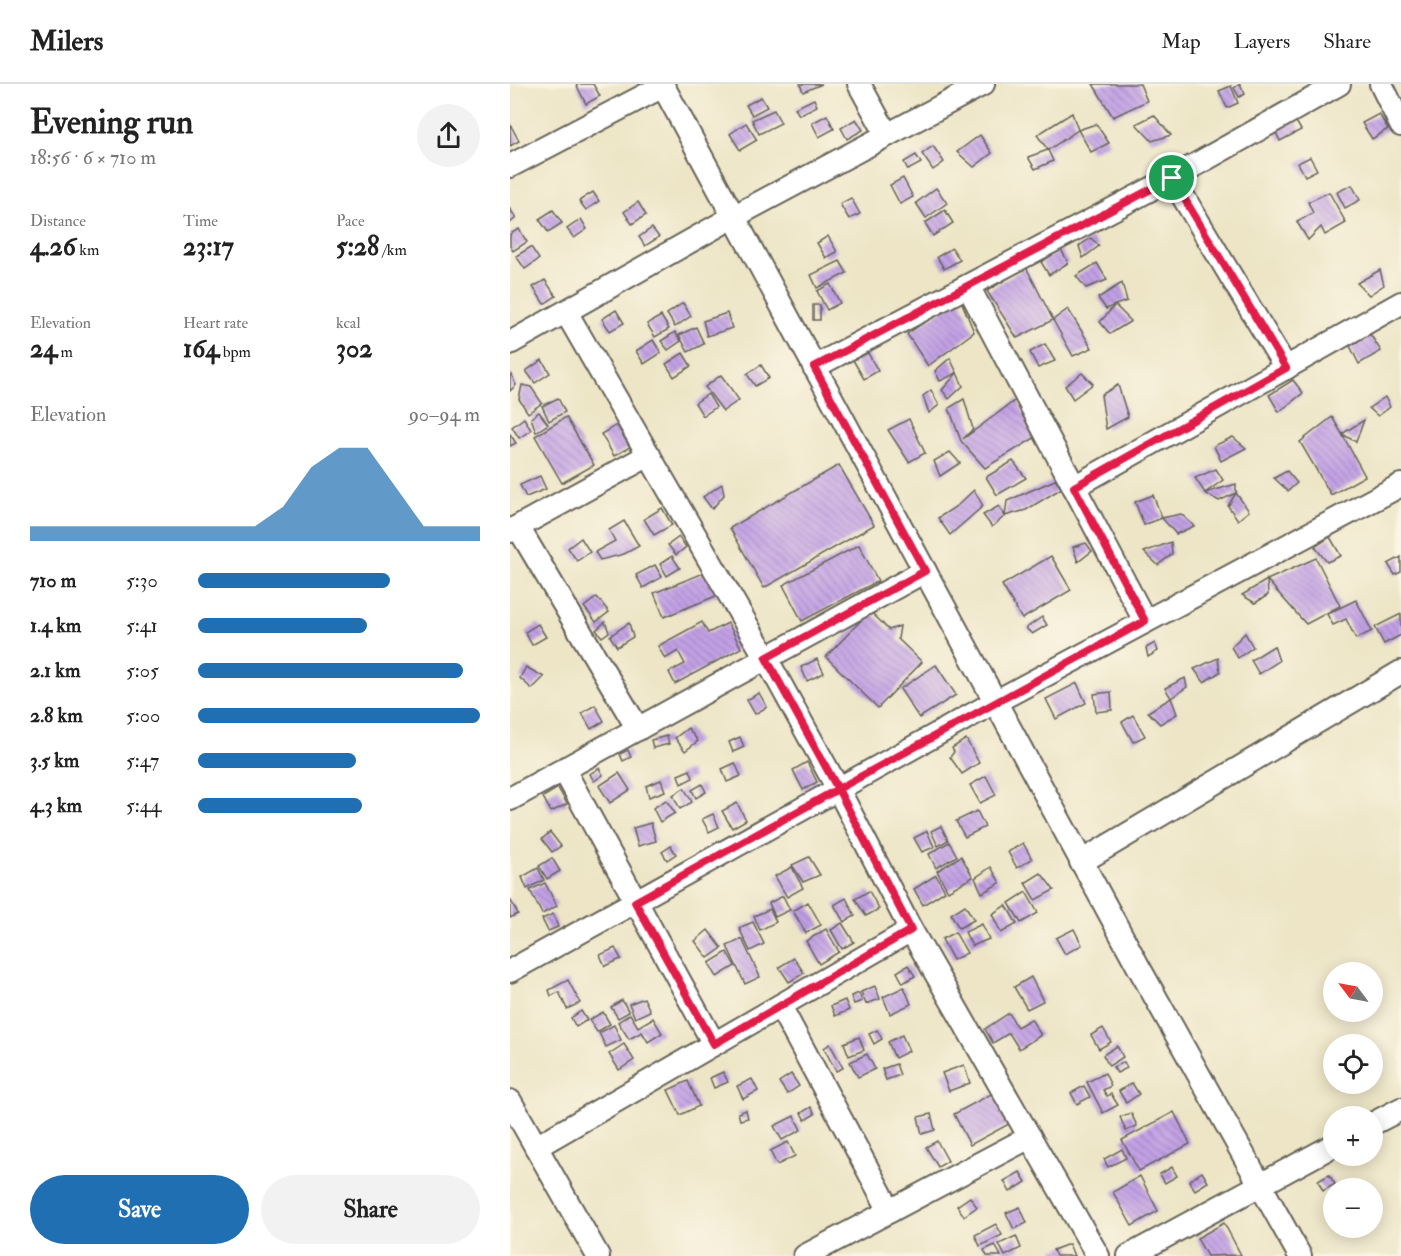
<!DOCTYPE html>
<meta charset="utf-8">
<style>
body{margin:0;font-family:"IM FELL Double Pica",serif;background:#f2f2f2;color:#222;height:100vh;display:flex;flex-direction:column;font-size:22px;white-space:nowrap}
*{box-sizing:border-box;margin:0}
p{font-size:20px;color:#767676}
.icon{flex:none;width:33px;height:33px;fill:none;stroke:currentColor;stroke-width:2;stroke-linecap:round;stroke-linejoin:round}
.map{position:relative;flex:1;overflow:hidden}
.side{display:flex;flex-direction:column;background:#fff;width:510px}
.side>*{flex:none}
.needle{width:39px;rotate:302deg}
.buttons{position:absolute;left:813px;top:878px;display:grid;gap:12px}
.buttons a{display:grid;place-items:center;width:60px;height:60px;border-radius:50%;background:#fff;box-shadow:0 3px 15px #0003;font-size:30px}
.pin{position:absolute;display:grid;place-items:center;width:51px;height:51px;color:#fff;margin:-26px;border:3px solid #fff;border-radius:50%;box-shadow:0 2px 6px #0007}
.round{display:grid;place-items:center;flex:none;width:63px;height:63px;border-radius:32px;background:#f2f2f2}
.overview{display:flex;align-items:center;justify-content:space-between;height:102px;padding:0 30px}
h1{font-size:33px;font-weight:800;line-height:45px}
.figures{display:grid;grid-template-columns:repeat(3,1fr);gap:9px;height:102px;padding:6px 30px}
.figures div{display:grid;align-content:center}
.figures b{font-size:26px;font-weight:800}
.figures small{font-size:16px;font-weight:400}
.figures p{font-size:16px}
.chart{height:168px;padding:12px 30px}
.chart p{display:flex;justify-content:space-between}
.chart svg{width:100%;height:108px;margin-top:6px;fill:#1f6fb2;opacity:.7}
.primary-button{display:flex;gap:12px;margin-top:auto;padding:12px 30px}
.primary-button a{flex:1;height:69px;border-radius:36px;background:#1f6fb2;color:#fff;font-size:24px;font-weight:800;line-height:69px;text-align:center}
.primary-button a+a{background:#f2f2f2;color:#222}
ul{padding:0 30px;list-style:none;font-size:20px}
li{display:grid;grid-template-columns:96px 72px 1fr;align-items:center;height:45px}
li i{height:15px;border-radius:8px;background:#1f6fb2}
header{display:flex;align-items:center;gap:36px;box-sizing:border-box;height:84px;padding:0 30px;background:#fff;border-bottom:2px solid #e0e0e0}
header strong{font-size:28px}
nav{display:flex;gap:33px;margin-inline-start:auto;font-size:21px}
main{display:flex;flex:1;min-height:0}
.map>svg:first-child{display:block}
.building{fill:url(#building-back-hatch)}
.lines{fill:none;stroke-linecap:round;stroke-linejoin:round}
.street-casing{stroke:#656258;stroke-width:26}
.street{stroke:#fff;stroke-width:22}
.route-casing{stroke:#fff;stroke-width:12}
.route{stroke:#e11d48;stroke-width:8}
</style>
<header>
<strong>Milers</strong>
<nav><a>Map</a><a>Layers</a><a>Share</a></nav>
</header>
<main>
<section class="side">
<div class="overview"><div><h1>Evening run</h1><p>18:56 · 6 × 710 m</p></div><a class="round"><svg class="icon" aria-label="share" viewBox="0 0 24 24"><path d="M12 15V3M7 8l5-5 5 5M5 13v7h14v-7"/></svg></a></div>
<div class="figures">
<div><p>Distance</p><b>4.26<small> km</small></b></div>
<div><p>Time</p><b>23:17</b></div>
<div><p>Pace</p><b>5:28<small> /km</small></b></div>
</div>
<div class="figures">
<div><p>Elevation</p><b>24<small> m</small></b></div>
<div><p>Heart rate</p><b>164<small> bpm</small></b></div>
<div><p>kcal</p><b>302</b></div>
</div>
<div class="chart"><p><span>Elevation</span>90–94 m</p>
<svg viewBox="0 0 160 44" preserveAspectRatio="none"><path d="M0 44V38L10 38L20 38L30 38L40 38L50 38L60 38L70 38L80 38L90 30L100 14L110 6L120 6L130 22L140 38L150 38L160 38V44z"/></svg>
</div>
<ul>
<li><b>710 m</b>5:30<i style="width:68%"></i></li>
<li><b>1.4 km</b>5:41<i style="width:60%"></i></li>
<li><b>2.1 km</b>5:05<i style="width:94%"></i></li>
<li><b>2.8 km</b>5:00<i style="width:100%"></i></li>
<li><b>3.5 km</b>5:47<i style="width:56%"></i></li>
<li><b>4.3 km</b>5:44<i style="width:58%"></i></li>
</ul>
<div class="primary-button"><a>Save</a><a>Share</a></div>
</section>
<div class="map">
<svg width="891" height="1172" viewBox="0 0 891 1172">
<defs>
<pattern id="building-back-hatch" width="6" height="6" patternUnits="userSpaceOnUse" patternTransform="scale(1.5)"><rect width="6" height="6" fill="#c2a1e6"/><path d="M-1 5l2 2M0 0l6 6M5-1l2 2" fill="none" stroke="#9d82ba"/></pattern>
</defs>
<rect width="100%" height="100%" fill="#fcf5e5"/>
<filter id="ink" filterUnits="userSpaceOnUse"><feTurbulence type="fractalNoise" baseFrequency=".0167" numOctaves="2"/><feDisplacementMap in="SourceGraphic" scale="12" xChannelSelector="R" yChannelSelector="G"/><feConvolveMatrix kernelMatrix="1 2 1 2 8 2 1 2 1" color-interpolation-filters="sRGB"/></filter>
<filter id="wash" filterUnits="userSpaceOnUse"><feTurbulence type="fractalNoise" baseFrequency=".008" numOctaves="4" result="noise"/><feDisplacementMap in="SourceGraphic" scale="24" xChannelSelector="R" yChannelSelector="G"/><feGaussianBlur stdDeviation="1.35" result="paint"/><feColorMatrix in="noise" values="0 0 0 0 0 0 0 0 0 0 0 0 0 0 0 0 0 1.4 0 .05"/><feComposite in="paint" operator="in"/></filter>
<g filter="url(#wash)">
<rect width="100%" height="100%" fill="#ede5c6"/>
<g id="blocks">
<g class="building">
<path d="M66 0H83L90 12 76 20Z"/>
<path d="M290 0H312L293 8Z"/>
<path d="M583 0H630L637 17 603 33Z"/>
<path d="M730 0 735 10 729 13 724 4Z"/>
<path d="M721 2 728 19 717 24 709 7Z"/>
<path d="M251 13 257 23 242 31 236 21Z"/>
<path d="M304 15 307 22 289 31 285 24Z"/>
<path d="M264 26 271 39 249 50 242 36Z"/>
<path d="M562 29 568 46 538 66 527 51Z"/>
<path d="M869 30 878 45 862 55 852 39Z"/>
<path d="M317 31 324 45 309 53 302 39Z"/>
<path d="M644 31 661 51 642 57 626 40Z"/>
<path d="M784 34 791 46 770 57 764 44Z"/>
<path d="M346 35 353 46 337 55 331 44Z"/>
<path d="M236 39 247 56 230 66 220 50Z"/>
<path d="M0 40 9 57 0 62Z"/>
<path d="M586 40 599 59 581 68 568 46Z"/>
<path d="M470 51 482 69 464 83 447 68Z"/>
<path d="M423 62 434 78 423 86 412 70Z"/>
<path d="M538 66 543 77 525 85 518 73Z"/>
<path d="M406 71 411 79 398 86 394 78Z"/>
<path d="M800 73 807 86 795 92 788 79Z"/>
<path d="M393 94 403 113 390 120 380 101Z"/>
<path d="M842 101 850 116 835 124 827 108Z"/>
<path d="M426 104 437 119 416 134 406 119Z"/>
<path d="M83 108 89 117 76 126 69 117Z"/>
<path d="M819 108 836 139 815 151 811 143 798 156 787 138 803 129 798 118Z"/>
<path d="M341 114 350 130 339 135 330 120Z"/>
<path d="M128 118 136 131 122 140 114 128Z"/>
<path d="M0 125 6 134 0 139Z"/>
<path d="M43 126 52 139 38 148 29 135Z"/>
<path d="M435 126 443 139 423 152 415 139Z"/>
<path d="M71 135 77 145 64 154 57 145Z"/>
<path d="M142 144 149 153 135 162 129 153Z"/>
<path d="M9 145 17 158 3 167 0 162V150Z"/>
<path d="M318 152 327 168 316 174 307 159Z"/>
<path d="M581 154 589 162 573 174 569 162Z"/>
<path d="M21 163 29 175 15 185 6 172Z"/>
<path d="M442 164 450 176 434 185 427 173Z"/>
<path d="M551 165 558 179 539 191 531 178Z"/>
<path d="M330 177 337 189 307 204 301 191Z"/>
<path d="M587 179 597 196 576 204 566 192Z"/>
<path d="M516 183 543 236 507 254 477 207Z"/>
<path d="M870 186 874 201 859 211 847 199Z"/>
<path d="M35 196 46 212 34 220 23 203Z"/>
<path d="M612 199 617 217 605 221 621 237 600 250 590 238 605 221 596 225 588 214Z"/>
<path d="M320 200 330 219 317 226 307 207Z"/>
<path d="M450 214 464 248 418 282 397 250Z"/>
<path d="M173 219 181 232 165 243 157 230Z"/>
<rect x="303" y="221" width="7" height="15"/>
<path d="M558 225 582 264 563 272 543 236Z"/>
<path d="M106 226 114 239 100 247 92 235Z"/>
<path d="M217 229 222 244 197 252 193 237Z"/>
<path d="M151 232 159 245 145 253 137 240Z"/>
<path d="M186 243 194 260 178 268 169 251Z"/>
<path d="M165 248 171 257 158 266 151 257Z"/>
<path d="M860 250 871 267 849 280 840 262Z"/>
<path d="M143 256 151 269 134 280 126 267Z"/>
<path d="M535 260 545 277 528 284 520 268Z"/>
<path d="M173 269 181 282 164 293 156 280Z"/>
<path d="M358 269 368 287 354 295 343 276Z"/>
<path d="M440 274 447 289 430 297 425 287Z"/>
<path d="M32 276 40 289 25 299 16 287Z"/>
<path d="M251 281 259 294 245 302 237 290Z"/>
<path d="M447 289 453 302 439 315 432 306Z"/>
<path d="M572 289 583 300 563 315 555 302Z"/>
<path d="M1 290 6 301 0 307V292Z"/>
<path d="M211 291 229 316 213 327 195 303Z"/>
<path d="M783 296 793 309 769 328 759 311Z"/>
<path d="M12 301 21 303 32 319 18 329 9 315Z"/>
<path d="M608 301 618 333 596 345 591 311Z"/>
<path d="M421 306 429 321 419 329 413 312Z"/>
<path d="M198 310 206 323 193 332 185 319Z"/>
<path d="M875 313 880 323 868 332 859 324Z"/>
<path d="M48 314 55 328 39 337 32 322Z"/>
<path d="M454 315 463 345 453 355 507 315 526 353 475 384 451 357 439 324Z"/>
<path d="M29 328 38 340 26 348 21 334Z"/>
<path d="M56 333 84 381 52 399 25 352Z"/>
<path d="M822 333 832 350 854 336 846 358 832 350 855 392 821 411 790 358Z"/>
<path d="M14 334 21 346 9 354 2 343Z"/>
<path d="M399 335 415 369 399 378 378 346Z"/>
<path d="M107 341 120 363 104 372 91 350Z"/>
<path d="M0 350 6 359 0 362Z"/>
<path d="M723 353 736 364 711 377 704 362Z"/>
<path d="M440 368 450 379 430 392 424 377Z"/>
<path d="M503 377 516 394 487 411 476 393Z"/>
<path d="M329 381 364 441 254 504 220 444Z"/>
<path d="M706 385 713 396 695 409 685 394Z"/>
<path d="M777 387 787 399 778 407 764 394Z"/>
<path d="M30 392 36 405 16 413 10 401Z"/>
<path d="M545 396 552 404 516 426 495 432 482 443 473 431 489 422 495 432 497 417Z"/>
<path d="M212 400 214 411 202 425 193 413Z"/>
<path d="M726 400V409L739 427 728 436 718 422 726 409 709 417 695 409Z"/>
<path d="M464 406 473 422 440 451 428 434 448 421Z"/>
<path d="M643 411 652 434 634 441 625 418Z"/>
<path d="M152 424 162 441 144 451 134 435Z"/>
<path d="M671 430 684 442 666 450 652 434Z"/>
<path d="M114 437 129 462 114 470 90 476 85 468 105 457 99 446Z"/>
<path d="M169 453 176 463 166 471 158 461Z"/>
<path d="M820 453 831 472 817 478 805 463Z"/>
<path d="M71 454 80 468 67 477 58 464Z"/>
<path d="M661 458 662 470 648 481 634 468Z"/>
<path d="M576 459 582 467 568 478 563 463Z"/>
<path d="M349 461 368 497 292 537 273 501Z"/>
<path d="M162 472 170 484 157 492 150 480Z"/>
<path d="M541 472 561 506 512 535 492 501Z"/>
<path d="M891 473V488L885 491 878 480Z"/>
<path d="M806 474 830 522 796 540 757 496 758 511 745 519 732 511 757 496Z"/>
<path d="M145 481 152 493 133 504 126 491Z"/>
<path d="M201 486 211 510 154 533 144 509Z"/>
<path d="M87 513 99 528 86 538 74 523Z"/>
<path d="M846 516 862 547 846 555 836 535 823 541 817 530Z"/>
<path d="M360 527 379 546 390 542 388 555 412 578 368 624 316 573Z"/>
<path d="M891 530V551L874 560 865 543Z"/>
<path d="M532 533 537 541 522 550 516 544Z"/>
<path d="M95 538 99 548 92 553 86 546Z"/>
<path d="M192 538 198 549 218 539 231 564 165 600 159 588 175 580 168 567 155 575 148 562Z"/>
<path d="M119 539 123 553 107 563 100 552Z"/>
<path d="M28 540 36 553 22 561 15 548Z"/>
<path d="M735 549 743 563 728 574 721 563Z"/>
<path d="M645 559 648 567 638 573 636 564Z"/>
<path d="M764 562 769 577 749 590 741 576Z"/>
<path d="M708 574 710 588 694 598 684 585Z"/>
<path d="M307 575 314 589 297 597 291 583Z"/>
<path d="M426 581 446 611 409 634 390 605Z"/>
<path d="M16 583 34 593 22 605 10 594Z"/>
<path d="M675 594 677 603 661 614 655 604Z"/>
<path d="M567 599 576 619 546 635 536 615Z"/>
<path d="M601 608 602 626 586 628 584 610Z"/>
<path d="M249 609 257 623 245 630 237 616Z"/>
<path d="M661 614 667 630 650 640 638 628Z"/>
<path d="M85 621 94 637 81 645 72 629Z"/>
<path d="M623 631 635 652 623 658 612 638Z"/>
<path d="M178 644 188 657 175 667 165 654Z"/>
<path d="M157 652 159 660 143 664 141 656Z"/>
<path d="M230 653 234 663 223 668 219 658Z"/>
<path d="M456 655 469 679 452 690 440 673 444 668 442 664Z"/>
<path d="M118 666 121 673 113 677 110 670Z"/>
<path d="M297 678 307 698 293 706 283 686Z"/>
<path d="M225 679 231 692 217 698 212 685Z"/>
<path d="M89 684 93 691 84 697 80 690Z"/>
<path d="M180 686 183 694 171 700 168 691Z"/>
<path d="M109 689 120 706 100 719 89 702Z"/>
<path d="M476 692 486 711 470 719 460 701Z"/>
<path d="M151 696 155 707 139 713 136 702Z"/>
<path d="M192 700 196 708 186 714 182 706Z"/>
<path d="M48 704 57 720 41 728 33 713Z"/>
<path d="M174 704 182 718 170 725 163 711Z"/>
<path d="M156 716 165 729 150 738 143 724Z"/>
<path d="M227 719 236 736 222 744 212 727Z"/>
<path d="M467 727 475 743 455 753 446 737Z"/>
<path d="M203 730 209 743 199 748 192 735Z"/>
<path d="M141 739 146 757 128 762 123 744Z"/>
<path d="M431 742 438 756 428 762 421 747Z"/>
<path d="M417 747 424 763 412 768 404 754Z"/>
<path d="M40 748 51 762 42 768 32 755Z"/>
<path d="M439 758 447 772 426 784 419 770Z"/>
<path d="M513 759 522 775 507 784 498 768Z"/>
<path d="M161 762 166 770 157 776 152 768Z"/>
<path d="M451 772 463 793 438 807 427 787Z"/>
<path d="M299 773 310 791 293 798 282 781Z"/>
<path d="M42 774 50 787 37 795 29 782Z"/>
<path d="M282 783 293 804 277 813 265 792Z"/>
<path d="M481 783 490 799 472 809 465 794Z"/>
<path d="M28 784 34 796 17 805 12 793Z"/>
<path d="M531 789 544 806 525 816 515 799Z"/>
<path d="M426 791 435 807 413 821 404 805Z"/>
<path d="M35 799 47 822 32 830 20 806Z"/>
<path d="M359 807 369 825 356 832 345 815Z"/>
<path d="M516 808 528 829 511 839 499 819Z"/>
<path d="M273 812 280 826 265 833 259 819Z"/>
<path d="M336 814 345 832 334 838 324 821Z"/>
<path d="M0 815 8 830 0 834Z"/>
<path d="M298 818 311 841 296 849 283 827Z"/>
<path d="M455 821 464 836 449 844 441 830Z"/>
<path d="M496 821 507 840 491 849 482 830Z"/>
<path d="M260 825 266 838 250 846 244 832Z"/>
<path d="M43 830 48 843 38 847 32 835Z"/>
<path d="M243 838 254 860 240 867 229 844Z"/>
<path d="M332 839 344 858 332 865 321 846Z"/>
<path d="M472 840 479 855 462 862 455 848Z"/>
<path d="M316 845 329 868 309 880 296 857Z"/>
<path d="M564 845 572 861 555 870 546 854Z"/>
<path d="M198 846 212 864 198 874 185 857Z"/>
<path d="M445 848 457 869 443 876 432 855Z"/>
<path d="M232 855 250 893 235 900 217 862Z"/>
<path d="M105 864 111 875 95 882 90 871Z"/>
<path d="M217 868 225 882 207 893 199 879Z"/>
<path d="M284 874 294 889 279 898 269 883Z"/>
<path d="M398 881 405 892 393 899 387 888Z"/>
<path d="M521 893 533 917 517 925 504 903Z"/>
<path d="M58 896 70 919 57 925 49 908 41 912 39 906Z"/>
<path d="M365 902 370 915 356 920 351 908Z"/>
<path d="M394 903 401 920 380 930 373 913Z"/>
<path d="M349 909 352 917 344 920 341 912Z"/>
<path d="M134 914 140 927 125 934 119 920Z"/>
<path d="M112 916 119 928 108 934 101 923Z"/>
<path d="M335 916 339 926 325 932 321 922Z"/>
<path d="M71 927 77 936 66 943 61 934Z"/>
<path d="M93 928 100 940 87 948 79 936Z"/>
<path d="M499 929 507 943 521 935 531 951 509 965 499 949 483 959 475 945Z"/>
<path d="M120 930 128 943 143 934 152 949 138 958 132 948 119 955 108 938Z"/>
<path d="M104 941 111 956 96 963 89 949Z"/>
<path d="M593 944 601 958 589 965 581 951Z"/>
<path d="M367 946 372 955 364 960 359 950Z"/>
<path d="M392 951 399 967 385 974 378 958Z"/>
<path d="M349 953 354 966 339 972 334 959Z"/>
<path d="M114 960 124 976 109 986 99 970Z"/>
<path d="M320 960 333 984 326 987 314 964Z"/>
<path d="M607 962 613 973 599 982 593 971Z"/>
<path d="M357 970 365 985 348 993 340 978Z"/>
<path d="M614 978 617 984 607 989 603 983Z"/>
<path d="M386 980 390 991 376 996 372 985Z"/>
<path d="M454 981 460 999 439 1007 432 989Z"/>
<path d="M213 988 218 998 204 1004 200 994Z"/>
<path d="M595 989 601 1002 593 1006 597 1012 601 1010 608 1021 593 1029 577 998Z"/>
<path d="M281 990 289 1002 277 1010 269 998Z"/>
<path d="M242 995 248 1007 233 1015 227 1002Z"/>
<path d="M178 997 189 1022 170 1031 158 1006Z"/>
<path d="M622 999 629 1010 616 1019 609 1007Z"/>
<path d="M574 1002 580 1013 567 1020 561 1009Z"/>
<path d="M483 1009 499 1040 460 1061 444 1030Z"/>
<path d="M301 1023 305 1030 295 1036 291 1029Z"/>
<path d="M236 1026 238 1034 230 1036 228 1029Z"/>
<path d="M664 1028 680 1060 629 1087 612 1056Z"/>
<path d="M621 1029 627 1042 616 1047 610 1033Z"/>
<path d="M421 1030 425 1046 412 1050 408 1033Z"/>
<path d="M284 1032 291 1046 272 1056 264 1042Z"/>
<path d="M427 1057 438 1077 428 1083 416 1063Z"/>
<path d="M278 1058 285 1072 267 1081 260 1067Z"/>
<path d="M612 1065 616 1074 598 1083 594 1075Z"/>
<path d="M662 1083 667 1092 655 1099 650 1090Z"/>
<path d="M510 1088 516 1098 500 1108 494 1097Z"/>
<path d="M692 1088 698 1098 685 1106 679 1097Z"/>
<path d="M819 1091 825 1100 813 1107 808 1097Z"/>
<path d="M630 1092 648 1127 622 1142 603 1108Z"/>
<path d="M460 1113 467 1123 454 1132 447 1122Z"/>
<path d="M510 1123 517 1139 504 1145 496 1129Z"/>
<path d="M714 1139 731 1171 697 1172 687 1154Z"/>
<path d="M486 1140 492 1151 470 1162 465 1151Z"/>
<path d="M506 1152 511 1164 495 1172 489 1160Z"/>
<path d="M559 1160 564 1172H546L543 1166Z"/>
<path d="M485 1161 491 1172H477L474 1166Z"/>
</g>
</g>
</g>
<g filter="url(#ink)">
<use href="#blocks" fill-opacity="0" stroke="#656258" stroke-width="1.5"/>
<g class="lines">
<g class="street-casing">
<g id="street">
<path d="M152 0 628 882 790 1172"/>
<path d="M349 0 377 51"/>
<path d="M871 0 891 41"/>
<path d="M0 82 153 2"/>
<path d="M662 94 776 284"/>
<path d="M458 202 635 537"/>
<path d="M56 228 256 574 328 705 401 846 588 1172"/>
<path d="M0 259 223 133 473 0"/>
<path d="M304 283 662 94 829 0"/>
<path d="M564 403 891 219"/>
<path d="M8 443 128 645"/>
<path d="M0 447 139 371"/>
<path d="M54 686 204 960"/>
<path d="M0 715 415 487"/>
<path d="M571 778 891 588"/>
<path d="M0 887 485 618 891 401"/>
<path d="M270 922 380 1127"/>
<path d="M0 1017 88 1172"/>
<path d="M862 1040 891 1025"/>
<path d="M26 1063 401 846"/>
<path d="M295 1172 520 1053"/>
<path d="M619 1172 824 1061"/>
</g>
</g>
<use href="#street" class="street"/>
</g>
</g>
<g class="lines" filter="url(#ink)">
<g class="route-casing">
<path id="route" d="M662 94 304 283 415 487 256 574 328 705 125 818 204 960 401 846 328 705 635 537 564 403 776 284 662 94"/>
</g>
<use href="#route" class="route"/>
</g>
</svg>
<div class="buttons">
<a><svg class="needle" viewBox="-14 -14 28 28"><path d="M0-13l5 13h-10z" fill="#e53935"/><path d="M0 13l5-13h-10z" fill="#767676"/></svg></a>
<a><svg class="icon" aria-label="locate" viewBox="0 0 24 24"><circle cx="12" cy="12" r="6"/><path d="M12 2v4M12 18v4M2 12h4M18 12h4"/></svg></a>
<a>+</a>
<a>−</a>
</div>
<div class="pin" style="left:662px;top:94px;background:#1e9e55"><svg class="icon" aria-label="arrive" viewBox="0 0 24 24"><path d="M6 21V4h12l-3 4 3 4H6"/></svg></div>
</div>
</main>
